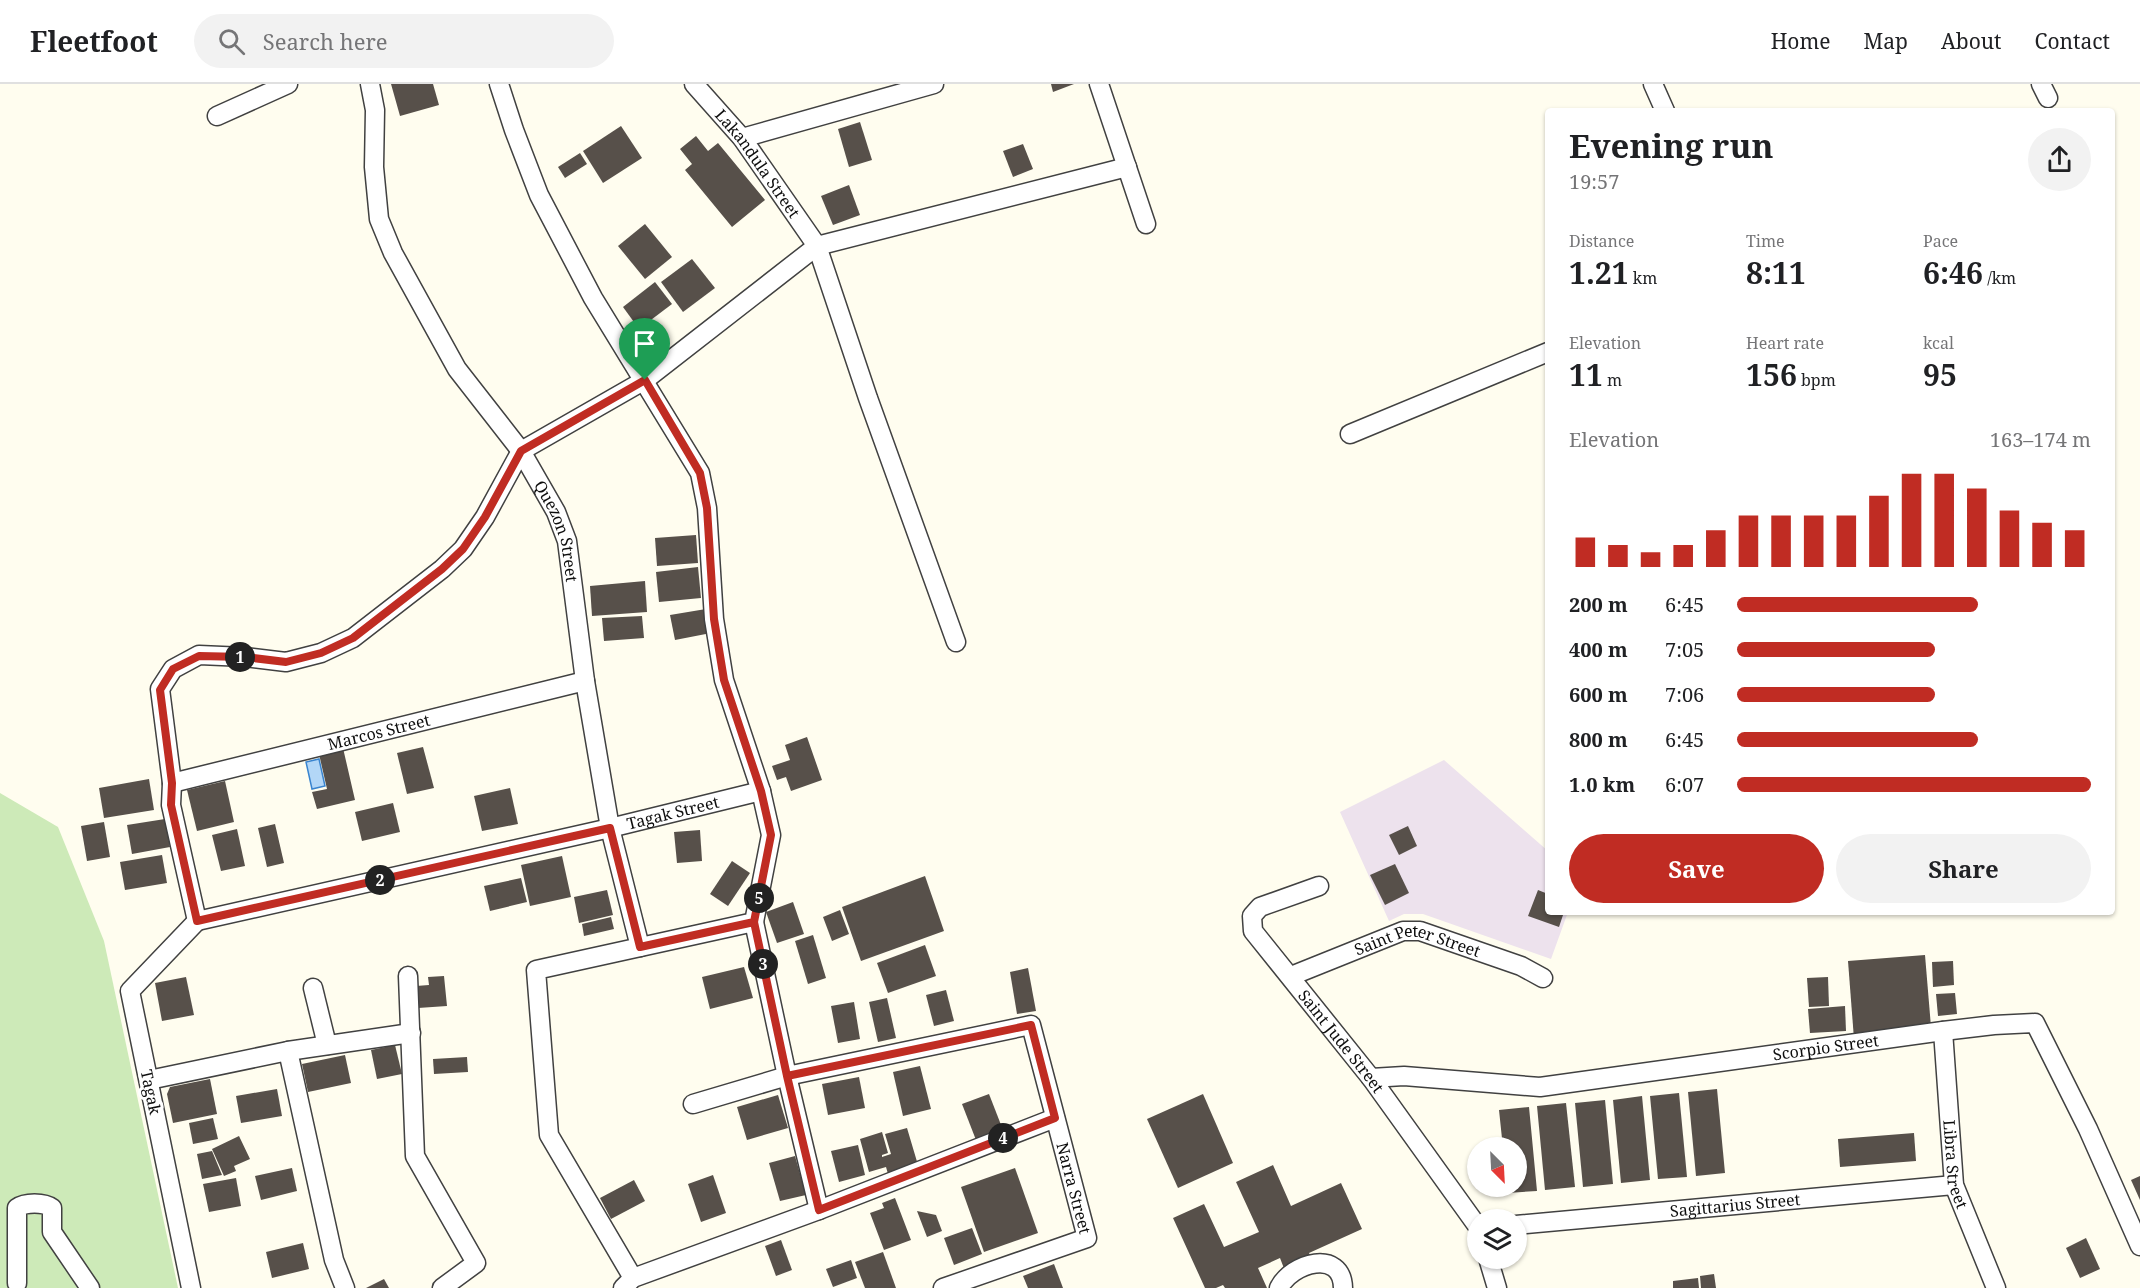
<!DOCTYPE html>
<meta charset="utf-8">
<style>
body{margin:0;font-family:"Noto Serif",serif;background:#f2f2f2;color:#202124;height:100vh;display:flex;flex-direction:column;font-size:22px;white-space:nowrap}
*{box-sizing:border-box;margin:0}
p{font-size:20px;color:#757577}
.icon{flex:none;width:33px;height:33px;fill:none;stroke:currentColor;stroke-width:2;stroke-linecap:round;stroke-linejoin:round}
.map{position:relative;flex:1;overflow:hidden}
.details{position:absolute;left:1545px;top:24px;width:570px;height:807px;display:flex;flex-direction:column;background:#fff;border-radius:6px;box-shadow:0 2px 4px #0004}
.details>*{flex:none}
.needle{width:39px;rotate:156deg}
.buttons{position:absolute;left:1467px;top:1053px;display:grid;gap:12px}
.buttons a{display:grid;place-items:center;width:60px;height:60px;border-radius:50%;background:#fff;box-shadow:0 2px 4px #0004;font-size:30px}
.pin{position:absolute;display:grid;place-items:center;width:51px;height:51px;color:#fff;margin:-62px -26px;border-radius:50% 50% 50% 0;rotate:-45deg;box-shadow:0 0 6px #0007}
.pin .icon{rotate:45deg}
.km{position:absolute;width:30px;height:30px;margin:-15px;border-radius:50%;background:#222;color:#fff;font-size:16px;line-height:30px;text-align:center}
.round{display:grid;place-items:center;flex:none;width:63px;height:63px;border-radius:32px;background:#f2f2f2}
.overview{display:flex;align-items:center;justify-content:space-between;height:102px;padding:0 24px}
h1{font-size:33px;font-weight:700;line-height:45px}
.stats{display:grid;grid-template-columns:repeat(3,1fr);gap:9px;height:102px;padding:6px 24px}
.stats div{display:grid;align-content:center}
.stats b{font-size:30px;font-weight:700}
.stats small{font-size:16px;font-weight:400}
.stats p{font-size:16px}
.chart{height:168px;padding:12px 24px}
.chart p{display:flex;justify-content:space-between}
.chart svg{width:100%;height:108px;margin-top:6px;stroke:#c02c23;stroke-width:6}
.primary-button{display:flex;gap:12px;margin-top:auto;padding:12px 24px}
.primary-button a{flex:1;height:69px;border-radius:36px;background:#c02c23;color:#fff;font-size:24px;font-weight:700;line-height:69px;text-align:center}
.primary-button a+a{background:#f2f2f2;color:#202124}
ul{padding:0 24px;list-style:none;font-size:20px}
li{display:grid;grid-template-columns:96px 72px 1fr;align-items:center;height:45px}
li i{height:15px;border-radius:8px;background:#c02c23}
header{display:flex;align-items:center;gap:36px;box-sizing:border-box;height:84px;padding:0 30px;background:#fff;border-bottom:2px solid #e0e0e0}
header strong{font-size:28px}
nav{display:flex;gap:33px;margin-inline-start:auto;font-size:21px}
.search{width:420px;height:54px;background:#f2f2f2;display:flex;align-items:center;gap:15px;box-sizing:border-box;padding:0 21px;border-radius:33px;color:#757577;font-size:22px}
.map>svg:first-child{display:block}
.industrial{fill:#ede2ed}
.green{fill:#cdeab8}
.water{fill:#b3d7f7;stroke:#3984cf;stroke-width:1.5}
.building{fill:#57504a}
.lines{fill:none;stroke-linecap:round;stroke-linejoin:round}
.minor-casing{stroke:#414141;stroke-width:21}
.minor{stroke:#fff;stroke-width:18}
.route-casing{stroke:#fff;stroke-width:12}
.route{stroke:#c02c23;stroke-width:8}
.labels{text-anchor:middle;stroke-width:6;stroke-linejoin:round;paint-order:stroke}
.street-label{font-size:16px;fill:#0e0e0e;stroke:#fff}
</style>
<header>
<strong>Fleetfoot</strong>
<div class="search"><svg class="icon" aria-label="search" viewBox="0 0 24 24"><circle cx="10" cy="10" r="6"/><path d="M15 15l6 6"/></svg>Search here</div>
<nav><a>Home</a><a>Map</a><a>About</a><a>Contact</a></nav>
</header>
<div class="map">
<svg width="2140" height="1204" viewBox="0 0 2140 1204">
<rect width="100%" height="100%" fill="#fffdef"/>
<path class="industrial" d="M1444 676 1548 767V828H1568L1551 875 1423 830H1404L1389 837 1340 728Z"/>
<path class="green" d="M0 709 58 743 104 857 178 1204H0Z"/>
<path class="water" d="M319 675 325 702 312 705 306 678Z"/>
<g class="building">
<path d="M391 0H433L439 21 400 32Z"/>
<path d="M1051 0H1074L1053 8Z"/>
<path d="M860 38 872 76 849 83 838 45Z"/>
<path d="M621 42 642 74 603 99 583 67Z"/>
<path d="M696 52 708 67 718 59 765 116 732 143 685 86 692 80 680 65Z"/>
<path d="M1023 60 1033 85 1013 93 1003 67Z"/>
<path d="M580 69 587 80 565 94 558 83Z"/>
<path d="M849 101 860 131 833 141 821 112Z"/>
<path d="M645 140 672 173 645 195 618 162Z"/>
<path d="M692 175 715 204 683 228 661 198Z"/>
<path d="M655 198 672 220 639 245 623 223Z"/>
<path d="M696 451 698 479 657 482 655 454Z"/>
<path d="M698 483 701 514 659 518 656 488Z"/>
<path d="M645 497 647 528 592 532 590 502Z"/>
<path d="M706 525 711 549 675 556 670 531Z"/>
<path d="M642 532 644 554 604 557 602 534Z"/>
<path d="M807 653 822 696 791 707 786 693 777 696 772 682 790 676 785 661Z"/>
<path d="M423 663 434 704 407 710 397 669Z"/>
<path d="M343 664 355 716 317 725 312 708 327 705 319 670Z"/>
<path d="M149 695 154 726 104 734 99 704Z"/>
<path d="M225 697 234 738 197 747 187 706Z"/>
<path d="M510 704 518 740 482 747 474 712Z"/>
<path d="M393 719 400 748 362 757 355 728Z"/>
<path d="M165 735 170 763 132 770 127 741Z"/>
<path d="M104 738 110 773 87 777 81 742Z"/>
<path d="M275 740 284 779 267 783 258 744Z"/>
<path d="M1408 742 1417 762 1399 771 1389 751Z"/>
<path d="M237 745 245 782 221 787 212 751Z"/>
<path d="M700 746 702 777 677 779 674 748Z"/>
<path d="M162 771 167 799 125 806 120 778Z"/>
<path d="M562 772 571 813 530 822 521 781Z"/>
<path d="M732 777 750 789 728 822 710 810Z"/>
<path d="M1395 780 1409 809 1385 821 1370 791Z"/>
<path d="M925 792 944 847 861 877 842 823Z"/>
<path d="M521 794 527 818 490 827 484 802Z"/>
<path d="M607 806 613 831 579 839 574 813Z"/>
<path d="M1538 806 1548 810V828H1564L1559 843 1528 832Z"/>
<path d="M793 818 804 850 777 859 766 828Z"/>
<path d="M840 826 849 850 832 857 823 833Z"/>
<path d="M611 833 614 845 584 852 582 840Z"/>
<path d="M813 851 826 894 808 900 795 857Z"/>
<path d="M925 861 936 892 888 909 877 879Z"/>
<path d="M1925 871 1931 943 1854 955 1848 877Z"/>
<path d="M1953 877 1954 901 1933 903 1932 878Z"/>
<path d="M744 883 753 914 710 925 702 893Z"/>
<path d="M1028 884 1036 927 1017 930 1010 888Z"/>
<path d="M444 892 447 922 418 924 416 902 429 901 428 893Z"/>
<path d="M186 893 194 931 162 937 155 899Z"/>
<path d="M1828 893 1829 922 1809 923 1807 894Z"/>
<path d="M946 906 954 937 934 942 926 911Z"/>
<path d="M1955 909 1957 930 1938 932 1936 910Z"/>
<path d="M887 914 896 954 878 958 869 918Z"/>
<path d="M854 918 860 955 838 959 831 922Z"/>
<path d="M1845 922 1846 947 1810 949 1808 925Z"/>
<path d="M395 961 402 990 377 995 371 966Z"/>
<path d="M345 971 351 999 308 1008 302 980Z"/>
<path d="M467 973 468 988 434 990 433 975Z"/>
<path d="M920 982 931 1025 903 1032 893 988Z"/>
<path d="M859 993 865 1024 828 1031 822 1000Z"/>
<path d="M210 995 217 1030 173 1039 167 1010 170 1003Z"/>
<path d="M277 1005 282 1032 241 1039 236 1012Z"/>
<path d="M1717 1005 1725 1089 1696 1092 1688 1008Z"/>
<path d="M1679 1009 1687 1093 1658 1095 1650 1012Z"/>
<path d="M989 1010 1003 1046 976 1056 962 1020Z"/>
<path d="M1203 1010 1233 1079 1178 1104 1147 1035Z"/>
<path d="M778 1011 788 1044 747 1056 737 1023Z"/>
<path d="M1642 1012 1650 1096 1621 1099 1613 1016Z"/>
<path d="M1605 1016 1613 1100 1583 1103 1575 1019Z"/>
<path d="M1566 1019 1575 1103 1545 1106 1537 1022Z"/>
<path d="M1529 1023 1537 1107 1507 1109V1102H1516V1064H1503L1499 1026Z"/>
<path d="M213 1034 218 1055 193 1060 189 1039Z"/>
<path d="M907 1044 918 1081 888 1090 886 1083 869 1088 860 1055 882 1048 888 1069 882 1071V1073L891 1070 885 1050Z"/>
<path d="M1914 1049 1916 1077 1840 1083 1838 1055Z"/>
<path d="M239 1052 250 1075 234 1082 236 1087 224 1092 212 1065Z"/>
<path d="M858 1061 865 1091 839 1098 831 1067Z"/>
<path d="M212 1067 222 1091 202 1095 197 1070Z"/>
<path d="M795 1072 806 1111 780 1117 769 1079Z"/>
<path d="M1273 1081 1291 1122 1341 1099 1362 1145 1309 1169 1312 1175 1285 1187 1280 1174 1258 1184 1267 1204H1225L1223 1201 1216 1204H1205L1173 1134 1204 1120 1224 1163 1259 1148 1236 1098Z"/>
<path d="M292 1084 297 1107 261 1116 255 1092Z"/>
<path d="M1015 1084 1038 1149 984 1168 961 1103Z"/>
<path d="M713 1091 726 1129 701 1138 688 1100Z"/>
<path d="M2140 1092V1116L2131 1096Z"/>
<path d="M236 1094 241 1122 209 1128 203 1100Z"/>
<path d="M634 1096 645 1117 611 1135 600 1114Z"/>
<path d="M895 1114 911 1156 884 1166 870 1129 884 1124 882 1119Z"/>
<path d="M917 1127 936 1131 942 1147 927 1153Z"/>
<path d="M972 1144 982 1170 954 1181 944 1154Z"/>
<path d="M2086 1154 2100 1185 2080 1194 2066 1164Z"/>
<path d="M781 1156 792 1186 776 1192 765 1162Z"/>
<path d="M303 1159 309 1185 272 1194 266 1168Z"/>
<path d="M883 1168 896 1204H865L855 1178Z"/>
<path d="M851 1176 857 1194 833 1203 826 1185Z"/>
<path d="M1054 1180 1063 1204H1028L1023 1192Z"/>
<path d="M1714 1190 1716 1204H1701L1700 1192Z"/>
<path d="M1698 1194 1699 1204H1673V1197Z"/>
<path d="M384 1195 389 1204H366Z"/>
</g>
<g class="lines">
<g class="minor-casing">
<g id="minor">
<path id="s1" d="M370 0 375 26 374 83 379 135 393 169 457 285 521 367 556 428 567 457 585 597 610 744 640 863"/>
<path d="M499 0 514 46 539 111 593 214 700 389 707 424 714 535 724 596 761 707 771 751 754 838 536 886 549 1051 633 1194"/>
<path id="s2" d="M694 0 742 54 817 162 868 314 956 558"/>
<path d="M1099 0 1146 140"/>
<path d="M1653 0 1665 27"/>
<path d="M2041 0 2048 14"/>
<path d="M217 32 288 0"/>
<path d="M742 54 934 0"/>
<path d="M1350 350 1548 268"/>
<path id="s3" d="M172 699 585 597"/>
<path id="s4" d="M1319 802 1260 823 1252 832 1253 847 1371 994 1478 1143"/>
<path d="M197 837 171 721 172 699 160 605 173 585 199 571 245 573 286 578 321 569 353 554 442 485 463 465 485 433 521 367 645 296 817 162 1127 83"/>
<path id="s5" d="M197 837 610 744 761 707"/>
<path d="M754 838 787 992 819 1126"/>
<path d="M408 892 415 1072 476 1179 442 1204"/>
<path id="s6" d="M1291 892 1403 847H1420L1521 882 1543 894"/>
<path d="M313 904 327 961"/>
<path id="s7" d="M1943 947 1954 1101 1996 1204"/>
<path d="M288 967 334 1176 345 1204"/>
<path id="s8" d="M1371 994 1404 992 1540 1003 1943 947 1994 941 2035 939 2088 1045 2140 1162"/>
<path d="M149 996 288 967 411 949"/>
<path id="s9" d="M693 1020 787 992 1031 941 1087 1154 943 1204"/>
<path id="s10" d="M1516 1141 1954 1101"/>
<path d="M1488 1174 1497 1204"/>
<path d="M17 1199V1124C25 1118 44 1118 52 1124V1148L90 1204"/>
<path d="M191 1204 130 907 197 837"/>
<path d="M623 1204 633 1194 819 1126 1055 1034"/>
<path d="M1279 1204C1291 1179 1342 1164 1343 1204"/>
</g>
</g>
<use href="#minor" class="minor"/>
</g>
<g class="lines">
<g class="route-casing">
<path id="route" d="M645 296 521 367 485 433 463 465 442 485 353 554 321 569 286 578 245 573 199 572 173 585 160 606 172 699 171 721 197 837 610 744 640 863 754 838 787 992 1031 941 1055 1034 819 1126 787 992 754 838 771 751 761 707 724 596 714 535 707 424 700 389 645 296"/>
</g>
<use href="#route" class="route"/>
</g>
<g class="labels">
<g class="street-label">
<text dy="6" stroke="none"><textPath href="#s2" startOffset="102">Lakandula Street</textPath></text>
<text dy="6" stroke="none"><textPath href="#s1" startOffset="498">Quezon Street</textPath></text>
<text dy="6" stroke="none"><textPath href="#s3" startOffset="213">Marcos Street</textPath></text>
<text dy="6" stroke="none"><textPath href="#s5" startOffset="488">Tagak Street</textPath></text>
<text dy="6" stroke="none"><textPath href="#s6" startOffset="135">Saint Peter Street</textPath></text>
<text dy="6" stroke="none"><textPath href="#s4" startOffset="231">Saint Jude Street</textPath></text>
<text dy="6" stroke="none"><textPath href="#s8" startOffset="458">Scorpio Street</textPath></text>
<text transform="translate(151 1008) rotate(78)" y="6">Tagak</text>
<text dy="6" stroke="none"><textPath href="#s7" startOffset="134">Libra Street</textPath></text>
<text dy="6" stroke="none"><textPath href="#s9" startOffset="516">Narra Street</textPath></text>
<text dy="6" stroke="none"><textPath href="#s10" startOffset="220">Sagittarius Street</textPath></text>
</g>
</g>
</svg>
<div class="buttons">
<a><svg class="needle" viewBox="-14 -14 28 28"><path d="M0-13l5 13h-10z" fill="#e53935"/><path d="M0 13l5-13h-10z" fill="#757577"/></svg></a>
<a><svg class="icon" aria-label="layers" viewBox="0 0 24 24"><path d="M12 4l9 5-9 5-9-5zM3 14l9 5 9-5"/></svg></a>
</div>
<div class="pin" style="left:645px;top:296px;background:#1e9e55"><svg class="icon" aria-label="arrive" viewBox="0 0 24 24"><path d="M6 21V4h12l-3 4 3 4H6"/></svg></div>
<b class="km" style="left:240px;top:573px">1</b>
<b class="km" style="left:380px;top:796px">2</b>
<b class="km" style="left:763px;top:880px">3</b>
<b class="km" style="left:1003px;top:1054px">4</b>
<b class="km" style="left:759px;top:814px">5</b>
<section class="details">
<div class="overview"><div><h1>Evening run</h1><p>19:57</p></div><a class="round"><svg class="icon" aria-label="share" viewBox="0 0 24 24"><path d="M12 15V3M7 8l5-5 5 5M5 13v7h14v-7"/></svg></a></div>
<div class="stats">
<div><p>Distance</p><b>1.21<small> km</small></b></div>
<div><p>Time</p><b>8:11</b></div>
<div><p>Pace</p><b>6:46<small> /km</small></b></div>
</div>
<div class="stats">
<div><p>Elevation</p><b>11<small> m</small></b></div>
<div><p>Heart rate</p><b>156<small> bpm</small></b></div>
<div><p>kcal</p><b>95</b></div>
</div>
<div class="chart"><p><span>Elevation</span>163–174 m</p>
<svg viewBox="0 0 160 44" preserveAspectRatio="none"><path d="M5 44V32M15 44V35M25 44V38M35 44V35M45 44V29M55 44V23M65 44V23M75 44V23M85 44V23M95 44V15M105 44V6M115 44V6M125 44V12M135 44V21M145 44V26M155 44V29"/></svg>
</div>
<ul>
<li><b>200 m</b>6:45<i style="width:68%"></i></li>
<li><b>400 m</b>7:05<i style="width:56%"></i></li>
<li><b>600 m</b>7:06<i style="width:56%"></i></li>
<li><b>800 m</b>6:45<i style="width:68%"></i></li>
<li><b>1.0 km</b>6:07<i style="width:100%"></i></li>
</ul>
<div class="primary-button"><a>Save</a><a>Share</a></div>
</section>
</div>
